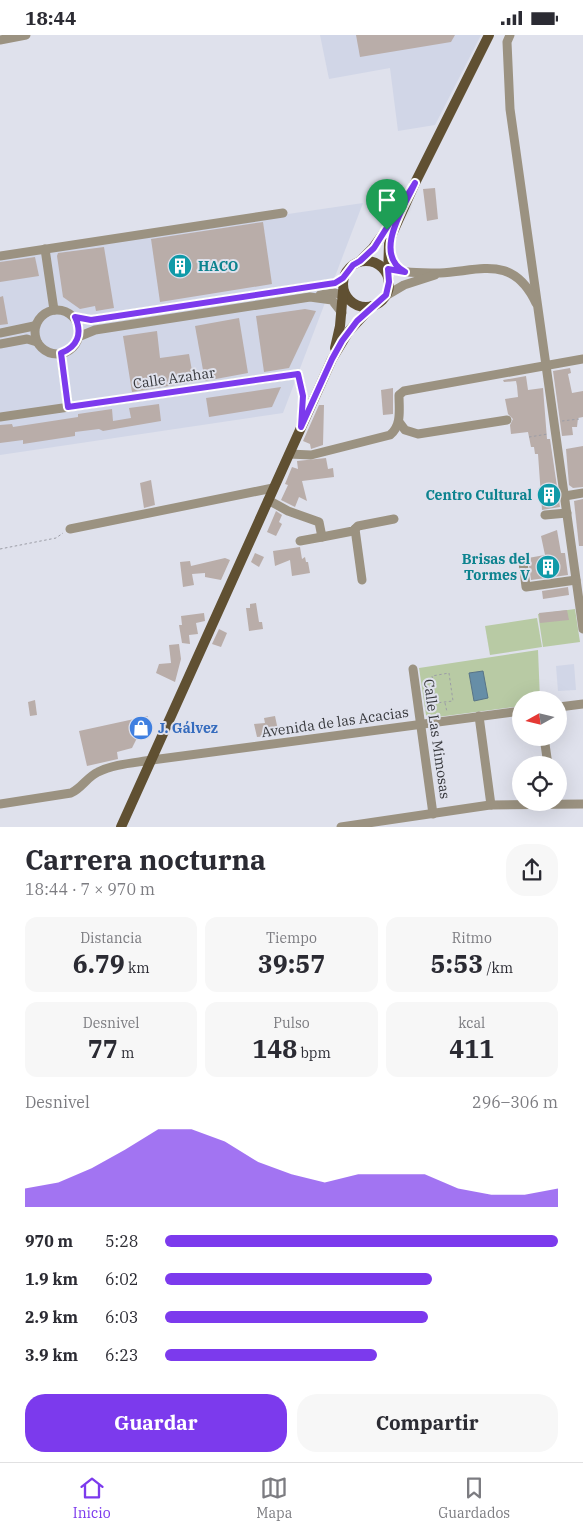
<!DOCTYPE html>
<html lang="es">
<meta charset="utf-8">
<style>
body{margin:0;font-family:"IBM Plex Serif",serif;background:#f7f7f7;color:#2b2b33;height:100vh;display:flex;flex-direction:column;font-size:19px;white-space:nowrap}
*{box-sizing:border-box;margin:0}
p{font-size:16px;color:#7c7c81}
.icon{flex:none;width:28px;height:28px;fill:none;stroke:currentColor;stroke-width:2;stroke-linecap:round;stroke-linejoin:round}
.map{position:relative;height:792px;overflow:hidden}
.side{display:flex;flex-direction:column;background:#fff;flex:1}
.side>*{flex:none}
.needle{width:32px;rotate:262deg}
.tools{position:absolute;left:512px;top:656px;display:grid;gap:10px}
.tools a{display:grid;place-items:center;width:55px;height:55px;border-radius:50%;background:#fff;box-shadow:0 5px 20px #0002;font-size:25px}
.pin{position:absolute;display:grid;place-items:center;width:42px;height:42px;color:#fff;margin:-51px -21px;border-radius:50% 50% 50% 0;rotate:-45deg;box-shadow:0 0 5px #0007}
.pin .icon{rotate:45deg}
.round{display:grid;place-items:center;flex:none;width:52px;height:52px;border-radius:20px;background:#f7f7f7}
.headline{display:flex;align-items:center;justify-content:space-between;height:85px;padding:0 25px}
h1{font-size:28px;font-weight:700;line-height:38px}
.stats{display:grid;grid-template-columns:repeat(3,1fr);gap:8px;height:85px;padding:5px 25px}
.stats div{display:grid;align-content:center;border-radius:12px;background:#f7f7f7;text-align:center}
.stats b{font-size:25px;font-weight:700}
.stats small{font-size:14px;font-weight:400}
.stats p{font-size:14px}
.chart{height:140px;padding:10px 25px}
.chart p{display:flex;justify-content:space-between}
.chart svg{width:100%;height:90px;margin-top:5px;fill:#7c3aed;opacity:.7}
.action{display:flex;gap:10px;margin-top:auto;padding:10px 25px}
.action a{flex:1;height:58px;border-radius:20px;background:#7c3aed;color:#fff;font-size:20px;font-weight:700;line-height:58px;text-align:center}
.action a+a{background:#f7f7f7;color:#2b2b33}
ul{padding:0 25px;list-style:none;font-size:16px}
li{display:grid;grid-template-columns:80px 60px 1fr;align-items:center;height:38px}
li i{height:12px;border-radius:6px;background:#7c3aed}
.status{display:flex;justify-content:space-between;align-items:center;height:35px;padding:0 25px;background:#fff;direction:ltr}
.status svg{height:14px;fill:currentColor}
.dock{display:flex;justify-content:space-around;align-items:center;height:70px;border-top:1px solid #e1e1e2;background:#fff;font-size:14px;color:#7c7c81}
.dock a{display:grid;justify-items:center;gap:2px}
.dock .selected{color:#7c3aed}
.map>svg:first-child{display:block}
.built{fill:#d1d6e7}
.green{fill:#b8caa4}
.water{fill:#668ea7;stroke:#587487}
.building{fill:#b9ada9}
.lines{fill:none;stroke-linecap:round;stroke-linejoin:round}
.path{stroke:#9c9da6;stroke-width:1;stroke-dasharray:2.5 2.5;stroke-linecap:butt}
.minor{stroke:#9b9281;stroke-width:9}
.major{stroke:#605032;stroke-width:10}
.route-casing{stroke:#fff;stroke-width:10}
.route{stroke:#7c3aed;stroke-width:6}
.labels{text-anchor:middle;stroke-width:4;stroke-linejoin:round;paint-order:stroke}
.culture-label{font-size:14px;font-weight:bold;fill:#0d838f;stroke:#dfe1ec;text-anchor:end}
.street-label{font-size:14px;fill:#36373b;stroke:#dfe1ec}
.shop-label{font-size:14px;font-weight:bold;fill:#366cbe;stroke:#dfe1ec;text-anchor:start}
</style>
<div class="status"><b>18:44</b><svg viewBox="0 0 49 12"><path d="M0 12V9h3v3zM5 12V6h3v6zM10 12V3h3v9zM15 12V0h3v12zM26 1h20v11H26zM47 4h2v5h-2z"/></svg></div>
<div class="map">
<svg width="583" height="792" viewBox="0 0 583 792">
<rect width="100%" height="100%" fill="#dfe1ec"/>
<g class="built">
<path d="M320 0H481L435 90 398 96 390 33 329 44Z"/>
<path d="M363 168 283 378 0 420V221Z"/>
<path d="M574 629 576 655 558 656 556 631Z"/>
</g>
<g class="green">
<path d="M575 574 580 607 543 612 538 579Z"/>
<path d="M537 583 542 612 490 620 485 591Z"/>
<path d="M538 615 540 665H521V671L430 683 426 680 419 633Z"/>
</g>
<path class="water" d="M483 636 488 663 474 666 469 638Z"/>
<g class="building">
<path d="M356 0H455L451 7 360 22Z"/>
<path d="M435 153 438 184 427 186 423 154Z"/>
<path d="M263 187 272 249 160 267 151 204Z"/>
<path d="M104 212 114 273 96 276 95 271 80 274 63 262 57 221 58 218Z"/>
<path d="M35 222 39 241 0 247V227Z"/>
<path d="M3 261 8 289 0 290V262Z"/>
<path d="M305 274 316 276 289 333 264 337 256 281Z"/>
<path d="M239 283 248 338 205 346 195 291Z"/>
<path d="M157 296 160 323 189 319 194 347 132 357 123 301Z"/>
<path d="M570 333 571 338 568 339 572 358 583 356V382L578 383 577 392H572L573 400 562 401 553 336Z"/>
<path d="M526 341 528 355 543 353 547 404H550L560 472 542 475 538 419H535L534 412H531L528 397 511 399 510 390 513 384 508 379 505 364 518 362 517 351 516 346 504 347 503 345Z"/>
<path d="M281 352 272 372 209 382 206 363Z"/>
<path d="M393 353V379L383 380 381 355Z"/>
<path d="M159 369 161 386 103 396 99 394 75 397V401L23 409V405L0 408V390L12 389 13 392 78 382V379L112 374 113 386 131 383 129 373Z"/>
<path d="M319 370H324L323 410 311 414 310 409 303 406Z"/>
<path d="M583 411V452L573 453 569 450 566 414Z"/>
<path d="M326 423 328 434 333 433 334 442 302 446 307 466 299 462 295 472 281 465 288 450 285 449 292 432 298 434 297 426Z"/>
<path d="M151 445 155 470 144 473 140 448Z"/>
<path d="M583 464V511H579L574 466Z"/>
<path d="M276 476 282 480 279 487 282 489 276 501 267 497Z"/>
<path d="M557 495 561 518H565L568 540 531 545 528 523 545 520 541 501Z"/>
<path d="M300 512 302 524 305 522 306 527H308L310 538 292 541 290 525 275 531 273 516Z"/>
<path d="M255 518 264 522 259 532 251 527Z"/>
<path d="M225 523 230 525 221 545 205 542V538L192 539 194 550 183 552 180 527 190 526 191 531Z"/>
<path d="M568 552 569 560 543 564 542 556Z"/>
<path d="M256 568 259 587H262L263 594 249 596 246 573H250V569Z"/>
<path d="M567 575 569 585 540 588 539 578Z"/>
<path d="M204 578 205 586 196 588 198 599 189 600 190 609 182 608 179 590H182L181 581Z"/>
<path d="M219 594 227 598 221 612 212 609Z"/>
<path d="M179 609 181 624 175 647 156 638 159 629 171 628 169 610Z"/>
<path d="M35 665 37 680 30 681 28 667Z"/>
<path d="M148 681 132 713 117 717 118 724 87 731 79 696Z"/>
<path d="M275 681 279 700 257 702 254 689 265 688 264 683Z"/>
</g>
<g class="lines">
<g class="path">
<path d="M562 386 579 384"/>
<path d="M529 402 548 399"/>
<path d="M0 514 56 503 63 498"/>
<path d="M449 638 453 666 436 668 432 641Z"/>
<path d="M445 668 447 677"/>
</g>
<g class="minor">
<path d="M510 0 507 7 510 74 583 594"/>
<path d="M0 5 26 0"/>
<path d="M45 214 54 275"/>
<path d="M0 221 283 178"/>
<path d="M382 232C400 238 421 238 440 238 480 236 513 219 536 268"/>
<path d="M320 260 335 258 346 261"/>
<path d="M387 260 404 250 435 240"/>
<circle cx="57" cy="297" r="22"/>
<path d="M75 282 91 285 335 248 343 243"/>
<path d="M0 298 34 291"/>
<path d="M78 302 95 295 310 262 332 265 342 278"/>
<path d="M0 309 27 304 37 307"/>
<path d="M61 319 68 372"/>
<path d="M0 382 298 339 303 361 301 389"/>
<path d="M399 387 405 395 418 399 507 385"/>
<path d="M289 419 311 420 390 400C402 390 399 375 399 360L404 356 583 324"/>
<path d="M565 461 583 458"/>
<path d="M268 465 288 476 319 487 322 502 353 496 358 491 394 484"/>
<path d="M545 480 567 478"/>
<path d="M70 494 273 453"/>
<path d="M355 494 362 545"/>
<path d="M300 506 322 502"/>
<path d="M523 527 526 552 576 545"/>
<path d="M413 634 433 779"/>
<path d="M559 672 583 669"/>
<path d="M479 681 491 770"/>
<path d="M544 702 548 730"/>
<path d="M0 769 71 758C82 753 87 742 98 737 114 729 134 728 152 725L521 676"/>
<path d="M341 792 490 770 583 769"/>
</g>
<g class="major">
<circle cx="366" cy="249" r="23"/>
<path d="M360 226 373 213 394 184"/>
<path d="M388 240 389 209 393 197 415 148 489 0"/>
<path d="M335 313 340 291 343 256"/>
<path d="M121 792 332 324 349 296 372 271"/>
</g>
</g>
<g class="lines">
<g class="route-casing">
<path id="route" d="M415 148C404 173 372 219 405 237L388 234 389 247 386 260 357 286 342 306 332 324 301 392 303 361 298 339 68 372 61 318C77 312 83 299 75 282L91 285 335 248 343 243 353 230 360 226 374 213Z"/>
</g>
<use href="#route" class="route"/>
</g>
<defs>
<g id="building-disc" transform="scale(1.25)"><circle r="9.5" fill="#0f9aa8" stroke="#dfe1ec"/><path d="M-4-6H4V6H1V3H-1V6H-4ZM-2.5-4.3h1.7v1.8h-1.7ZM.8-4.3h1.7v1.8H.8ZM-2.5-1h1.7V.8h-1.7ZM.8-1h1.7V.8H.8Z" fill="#fff"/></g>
<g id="shop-disc" transform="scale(1.25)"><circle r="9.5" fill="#3f7fe0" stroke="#dfe1ec"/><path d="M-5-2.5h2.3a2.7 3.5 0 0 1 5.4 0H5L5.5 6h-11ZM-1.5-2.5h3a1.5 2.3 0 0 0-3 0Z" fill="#fff"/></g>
</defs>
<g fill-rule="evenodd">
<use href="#building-disc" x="180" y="231"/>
<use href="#building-disc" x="549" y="460"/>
<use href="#building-disc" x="548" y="532"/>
<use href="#shop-disc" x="141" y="693"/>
</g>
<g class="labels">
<g class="culture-label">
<text x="198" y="236" text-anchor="start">HACO</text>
<text x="532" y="465">Centro Cultural</text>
<text x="530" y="529">Brisas del<tspan x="530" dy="16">Tormes V</tspan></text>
</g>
<g class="street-label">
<text transform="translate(174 343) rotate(-8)" y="5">Calle Azahar</text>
<text transform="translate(335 687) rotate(-8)" y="5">Avenida de las Acacias</text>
<text transform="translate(437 704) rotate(82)" y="5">Calle Las Mimosas</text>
</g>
<g class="shop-label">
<text x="158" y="698">J. Gálvez</text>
</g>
</g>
</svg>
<div class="tools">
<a><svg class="needle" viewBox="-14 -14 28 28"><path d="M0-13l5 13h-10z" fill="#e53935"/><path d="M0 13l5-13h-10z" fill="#7c7c81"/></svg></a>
<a><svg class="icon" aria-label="locate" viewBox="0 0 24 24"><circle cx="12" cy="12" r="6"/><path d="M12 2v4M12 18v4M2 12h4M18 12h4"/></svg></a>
</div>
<div class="pin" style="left:387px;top:195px;background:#1e9e55"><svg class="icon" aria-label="arrive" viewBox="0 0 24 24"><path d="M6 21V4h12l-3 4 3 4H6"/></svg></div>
</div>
<section class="side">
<div class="headline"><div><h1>Carrera nocturna</h1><p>18:44 · 7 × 970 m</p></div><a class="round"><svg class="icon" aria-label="share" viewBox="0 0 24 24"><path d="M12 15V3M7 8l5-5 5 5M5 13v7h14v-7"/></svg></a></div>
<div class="stats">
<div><p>Distancia</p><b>6.79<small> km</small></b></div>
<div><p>Tiempo</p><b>39:57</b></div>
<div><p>Ritmo</p><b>5:53<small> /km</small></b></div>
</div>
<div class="stats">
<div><p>Desnivel</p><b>77<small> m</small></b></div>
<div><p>Pulso</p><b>148<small> bpm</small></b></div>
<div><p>kcal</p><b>411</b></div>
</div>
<div class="chart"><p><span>Desnivel</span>296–306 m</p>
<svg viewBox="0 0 160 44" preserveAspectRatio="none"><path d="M0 44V35L10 32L20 25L30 16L40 6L50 6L60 12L70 22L80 28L90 32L100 28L110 28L120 28L130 35L140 38L150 38L160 35V44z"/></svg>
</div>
<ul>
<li><b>970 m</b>5:28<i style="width:100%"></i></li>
<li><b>1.9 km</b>6:02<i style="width:68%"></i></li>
<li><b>2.9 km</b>6:03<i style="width:67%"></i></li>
<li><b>3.9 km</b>6:23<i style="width:54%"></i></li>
</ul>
<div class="action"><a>Guardar</a><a>Compartir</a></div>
</section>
<nav class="dock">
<a class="selected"><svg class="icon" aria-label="home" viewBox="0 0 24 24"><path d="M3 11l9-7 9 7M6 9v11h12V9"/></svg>Inicio</a>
<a><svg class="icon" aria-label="map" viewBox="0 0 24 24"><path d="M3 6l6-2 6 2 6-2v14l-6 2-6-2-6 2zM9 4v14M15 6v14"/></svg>Mapa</a>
<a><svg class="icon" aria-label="saved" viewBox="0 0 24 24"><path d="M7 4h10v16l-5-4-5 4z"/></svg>Guardados</a>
</nav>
